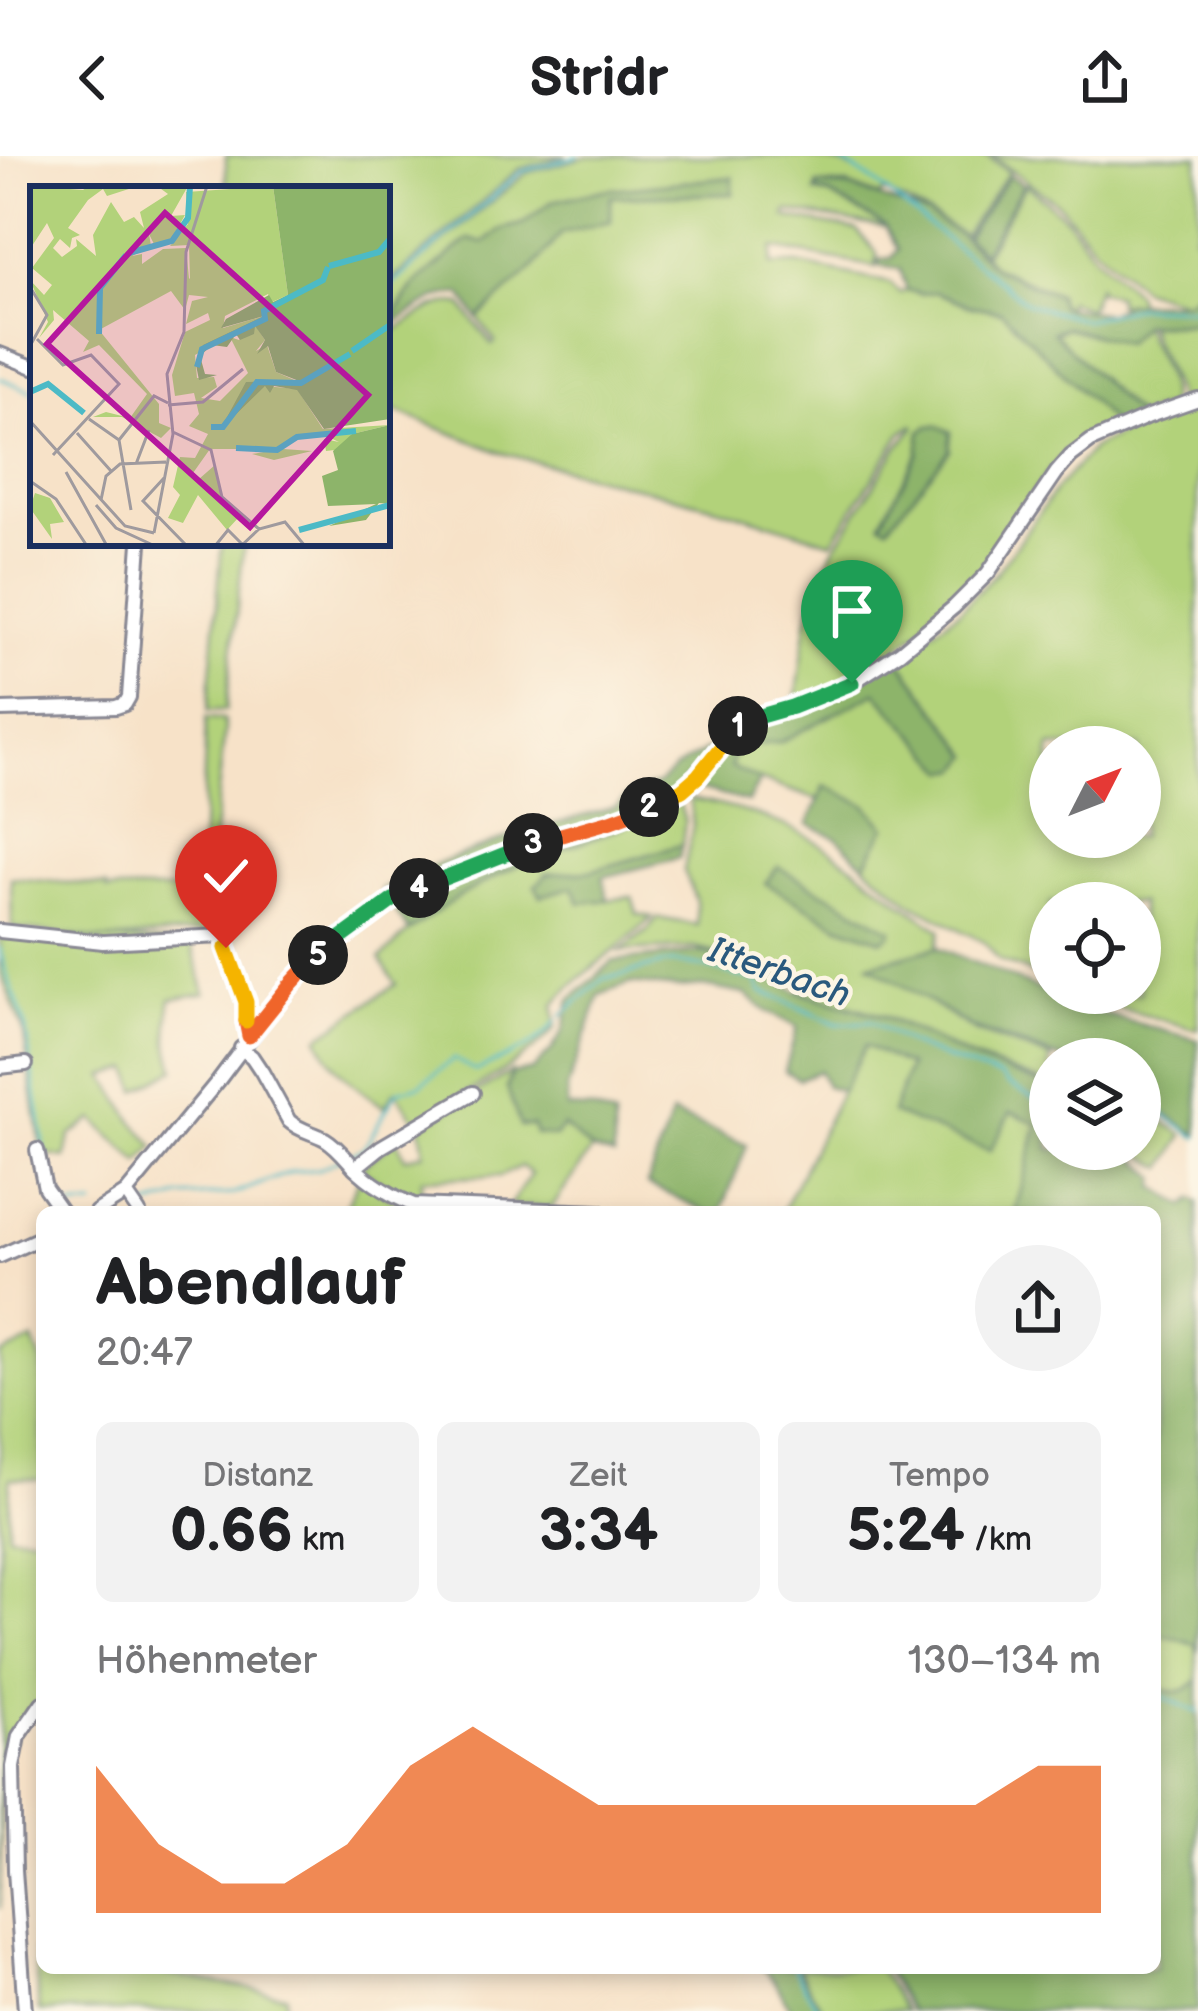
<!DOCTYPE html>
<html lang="de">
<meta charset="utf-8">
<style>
body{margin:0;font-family:"Balsamiq Sans",sans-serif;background:#f2f2f2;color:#202124;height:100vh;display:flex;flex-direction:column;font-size:45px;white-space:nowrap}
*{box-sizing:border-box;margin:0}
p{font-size:39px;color:#757577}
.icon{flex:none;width:66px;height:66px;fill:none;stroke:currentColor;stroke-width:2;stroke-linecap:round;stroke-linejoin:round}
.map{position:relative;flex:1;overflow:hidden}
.sheet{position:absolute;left:36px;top:1050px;width:1125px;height:768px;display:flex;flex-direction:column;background:#fff;border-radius:18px;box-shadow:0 6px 18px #0003}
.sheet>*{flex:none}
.needle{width:78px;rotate:48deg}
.tools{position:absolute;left:1029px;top:570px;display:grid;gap:24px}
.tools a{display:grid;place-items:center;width:132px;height:132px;border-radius:50%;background:#fff;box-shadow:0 6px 18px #0003;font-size:60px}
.pin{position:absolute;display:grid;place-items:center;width:102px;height:102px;color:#fff;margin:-123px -51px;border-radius:50% 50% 50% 0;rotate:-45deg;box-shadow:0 0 12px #0007}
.pin .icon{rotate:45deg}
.km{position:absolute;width:60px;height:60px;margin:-30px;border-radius:50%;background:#222;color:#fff;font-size:33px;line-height:60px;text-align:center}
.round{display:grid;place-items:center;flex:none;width:126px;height:126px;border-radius:63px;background:#f2f2f2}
.headline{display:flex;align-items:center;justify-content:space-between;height:204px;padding:0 60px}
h1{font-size:66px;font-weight:700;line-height:90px}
.metrics{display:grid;grid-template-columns:repeat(3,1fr);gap:18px;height:204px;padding:12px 60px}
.metrics div{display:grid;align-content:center;border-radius:18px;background:#f2f2f2;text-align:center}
.metrics b{font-size:60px;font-weight:700}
.metrics small{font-size:33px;font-weight:400}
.metrics p{font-size:33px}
.chart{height:336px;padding:24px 60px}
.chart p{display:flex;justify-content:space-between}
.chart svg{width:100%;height:216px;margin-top:12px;fill:#ea580c;opacity:.7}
header{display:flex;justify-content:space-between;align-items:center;height:156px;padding:0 60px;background:#fff;font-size:54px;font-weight:700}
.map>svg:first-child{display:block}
.green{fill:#b2d27a;stroke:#66806c;stroke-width:3;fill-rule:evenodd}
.forest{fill:#8db46a;stroke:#547264;stroke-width:3}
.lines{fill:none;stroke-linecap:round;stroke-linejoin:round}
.stream{stroke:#4cbac6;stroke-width:3}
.minor-casing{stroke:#898893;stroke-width:18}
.minor{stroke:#fff;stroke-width:12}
.split-1-casing{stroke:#fff;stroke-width:24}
.split-2-casing{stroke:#fff;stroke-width:24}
.split-3-casing{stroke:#fff;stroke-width:24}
.split-4-casing{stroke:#fff;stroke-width:24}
.split-5-casing{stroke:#fff;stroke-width:24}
.split-6-casing{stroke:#fff;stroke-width:24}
.split-7-casing{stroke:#fff;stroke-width:24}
.split-1{stroke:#22a559;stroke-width:15}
.split-2{stroke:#f5b400;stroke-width:15}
.split-3{stroke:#f0652b;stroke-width:15}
.split-4{stroke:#22a559;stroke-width:15}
.split-5{stroke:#22a559;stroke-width:15}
.split-6{stroke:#f0652b;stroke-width:15}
.split-7{stroke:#f5b400;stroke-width:15}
.labels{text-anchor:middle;stroke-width:9;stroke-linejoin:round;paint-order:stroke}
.water-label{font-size:36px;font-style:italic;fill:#2a597d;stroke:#fcf5e5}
.inset-river{fill:none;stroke:#4cbac6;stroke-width:6}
.inset-road{fill:none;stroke:#9f9a9e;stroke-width:3}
.view{fill:#b5179e;fill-opacity:0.15;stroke:#b5179e;stroke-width:6}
.inset-edge{fill:none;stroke:#1b2f5e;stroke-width:6}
</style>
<header><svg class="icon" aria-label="back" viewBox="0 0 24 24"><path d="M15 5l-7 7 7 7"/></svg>Stridr<svg class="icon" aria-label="share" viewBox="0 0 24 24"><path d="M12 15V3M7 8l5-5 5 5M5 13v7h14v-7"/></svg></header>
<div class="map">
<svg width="1198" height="1855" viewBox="0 0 1198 1855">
<rect width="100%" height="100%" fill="#fcf5e5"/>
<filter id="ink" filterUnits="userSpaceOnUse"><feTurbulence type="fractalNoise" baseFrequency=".00833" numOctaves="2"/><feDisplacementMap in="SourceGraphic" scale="24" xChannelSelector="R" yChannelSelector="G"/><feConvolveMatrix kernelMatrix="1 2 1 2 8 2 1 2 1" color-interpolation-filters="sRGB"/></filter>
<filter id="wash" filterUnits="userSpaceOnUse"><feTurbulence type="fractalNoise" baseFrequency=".004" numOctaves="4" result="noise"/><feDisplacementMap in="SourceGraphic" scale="48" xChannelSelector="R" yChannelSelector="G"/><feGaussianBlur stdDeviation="2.7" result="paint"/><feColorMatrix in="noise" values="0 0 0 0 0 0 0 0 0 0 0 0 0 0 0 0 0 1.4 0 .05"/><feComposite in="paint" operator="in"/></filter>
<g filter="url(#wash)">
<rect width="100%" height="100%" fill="#f7e2c8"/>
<g class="green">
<path d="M226 0H567L519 13 387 129V33H226Z"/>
<path d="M588 0H802L844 9 853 14 836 0H986L1009 16 964 79 927 57 884 36 879 41 848 29H817L815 37 829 39 882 68V71L787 55 785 61 857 74 877 97 876 111 773 92 771 109 797 108 890 127 900 137 907 134 921 138 936 136 971 150 1001 155 1114 268C1047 287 1021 369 978 418 943 458 895 497 848 524 832 533 813 538 796 545L807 466 819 424 834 393 897 292 915 271 913 269 901 278 832 386 720 352 502 297 387 252V179C410 168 434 142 461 148L492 189 495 186 478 162 533 112 562 77 610 65V41L732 22 553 45 522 68 502 73 484 87 415 128 387 169V136L390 130 526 17ZM949 295 888 370 881 366 918 298Z"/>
<path d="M992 0H1198V65L1194 80 1198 82V136L1185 146 1142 133 1095 92 1060 49Z"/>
<path d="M1026 28 1065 61 1094 99 1134 136 1138 146 1117 148V140L1098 135V129L1089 153 1068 145 1066 151 1061 150 1057 138 993 110 984 99Z"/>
<path d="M1198 168V240L1181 246 1177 243C1171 217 1155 195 1148 169Z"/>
<path d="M1143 169C1150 194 1176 225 1168 250L1138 260 1053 177 1066 172 1125 187Z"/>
<path d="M1198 249V874L1119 852 1079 837H1140V747H1050V825L999 804 985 787 911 747 865 709 885 671 824 631 819 644 760 624 730 611 734 598 747 590 780 586 876 536 948 615 970 599 898 502 959 455 996 417 1057 332 1093 292 1129 274ZM1050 591H1140V681H1050Z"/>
<path d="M222 387H244L226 554 208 555Z"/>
<path d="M206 562 223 563 225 571C219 638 206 708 216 775L106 784 12 772 11 722 106 730 107 734H200Z"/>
<path d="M690 643C727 650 765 659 799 676 850 702 892 743 941 774L937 791 871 808 975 876 1053 903H1050V929L970 901 884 860 800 835 804 828 751 805 694 792 620 795 646 776 658 762 697 769 696 745 684 714 693 669Z"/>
<path d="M679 646 685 666 682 689 591 715 548 718 573 731 580 747 632 741 637 758 652 761C622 793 582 814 554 849L555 872C524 909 459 940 417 966L395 935 384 951C356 931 331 914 318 881L396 828 380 803 409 775 460 738 526 706 609 676Z"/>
<path d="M0 780 191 787 205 837 170 843 168 886 175 913 137 935 130 913 105 920 131 962 155 991 139 1007 93 963 70 980 66 1002 42 998 23 873 0 816Z"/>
<path d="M864 889 909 910 893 957 1011 956 1038 968 1015 1056H782Z"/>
<path d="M511 916 507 932 534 968 563 969 592 994 552 1051 509 1050 531 1018 521 1010 501 1020 422 1023 420 1046 394 1036 363 1014 364 1008 397 984 405 1002 424 997 420 970Z"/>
<path d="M1156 961 1184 979 1164 1012 1135 994 1140 993V987Z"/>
<path d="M359 1022 411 1056H344Z"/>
<path d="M33 1184 42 1207V1324L10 1322 8 1378 42 1381V1543L18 1571 10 1589 2 1597 0 1753V1199Z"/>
<path d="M1155 1481H1170L1196 1489 1198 1525C1184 1538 1172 1538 1155 1531Z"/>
<path d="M34 1794 42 1796V1812H131L286 1839 285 1855H39Z"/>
<path d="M798 1812H879L905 1855H823Z"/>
</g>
<g class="forest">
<path d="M1010 19 1023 29 983 97 966 81Z"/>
<path d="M733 21V38L611 41V65L562 77 533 112 478 162 461 138C433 137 410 159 387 172L415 128 469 83 484 87 502 73 522 68 553 45 604 34Z"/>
<path d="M818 30 848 31 927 58 961 79 993 111 1057 140 1061 151 1107 158 1126 147 1185 146 1198 136V167L1143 168 1125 187 1066 171 1053 176 1137 260 1114 268 1001 155 971 150 936 136 921 138 907 134 900 113 879 110 880 103 892 102 898 93 884 69 829 38 816 36Z"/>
<path d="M928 270H938L951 276 949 295 888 370 881 367 918 298 921 275Z"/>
<path d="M898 502 971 600 960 613 948 615 876 536 780 586 747 590 734 598 731 611 760 624 748 646 699 633C647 667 586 682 529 705 485 722 447 748 409 775L381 734 440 707 515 679 616 651 630 637 658 628 676 612 746 570Z"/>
<path d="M825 630 866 649 886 671 865 709 837 682 808 668Z"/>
<path d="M682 689 679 702 603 721 608 744 580 747 573 731 541 740 535 730 548 718 591 715Z"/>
<path d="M778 711 892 774 890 779 882 784 840 770 765 727Z"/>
<path d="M937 791 1089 854 1198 884V979L1140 942V903H1062L974 873 869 809Z"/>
<path d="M701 796 749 808 798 836 884 861 970 902 1050 931V993H1132L1131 996 1157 1022 1155 1031 1185 1050 1193 1043 1198 1046V1497L1196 1489 1170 1481H1155V1056H1015L1038 968 1011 956 990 995 892 957 909 910 865 890 842 935 826 930 819 915 799 923 785 915 797 871 766 855 745 838 703 830 678 832 631 827 600 839 567 932V952L591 953 614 962V1000L592 994 563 970 555 981 535 978 533 969 520 970 507 932 512 918 532 914 551 895 563 875 570 844 613 805Z"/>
<path d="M672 958 747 989 721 1056H708L647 1028Z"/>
<path d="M1198 1525V1855H910L885 1812H1155V1531C1172 1538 1184 1538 1198 1525Z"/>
<path d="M762 1812H798L823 1855H791L776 1827Z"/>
</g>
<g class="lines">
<g class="stream">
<path d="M832 0 873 25 1028 148 1085 164 1136 151 1198 153"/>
<path d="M387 133 521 16 578 0"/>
<path d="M0 222 33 236"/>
<path d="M0 792C4 819 17 842 25 869L50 1026"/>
<path d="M561 860 604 822C626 821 647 809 671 807 698 806 730 819 757 825L761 835 837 868 871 866 910 888 954 906 1001 921 1008 928 1044 948 1050 955"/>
<path d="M1140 961 1143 950 1150 949 1198 982"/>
<path d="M351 998 363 992 368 985 397 935 420 929 454 903 476 915C505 900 537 892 556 865"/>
<path d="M68 1052 94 1050"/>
<path d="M144 1052 180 1041 234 1038 291 1016 319 1013 342 1002"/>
<path d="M1155 1538 1198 1556"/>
<path d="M794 1812 819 1855"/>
</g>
</g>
</g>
<g filter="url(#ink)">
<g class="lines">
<g class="minor-casing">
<g id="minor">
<path d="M0 198 33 211"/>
<path d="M0 554 116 551 125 548 129 541 140 387"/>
<path d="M0 775 103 786 222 780 246 846V873L249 880"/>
<path d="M241 892 252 901 262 916 289 965C300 975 312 976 325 983 337 990 345 1001 354 1011 370 1027 393 1041 414 1049L600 1056"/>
<path d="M0 911 26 908"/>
<path d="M37 994 45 1032 62 1056"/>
<path d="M355 1012 381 991 473 937"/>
<path d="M126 1037 139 1056"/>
<path d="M96 1056 126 1037 218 925 290 829 325 792 393 744 441 721 526 689 611 665 682 634 742 567 852 527 900 496 954 451 988 417 1057 316 1071 300 1091 285 1149 260 1198 243"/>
<path d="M0 1100 42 1081"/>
<path d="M25 1855 15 1714 13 1611 19 1580 42 1547"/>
</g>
</g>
<use href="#minor" class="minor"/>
</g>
</g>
<g class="lines" filter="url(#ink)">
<g class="split-1-casing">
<path id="split-1" d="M738 570 750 563 792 551 852 527"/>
</g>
<g class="split-2-casing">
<path id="split-2" d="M649 651 682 634 698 620 738 570"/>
</g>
<g class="split-3-casing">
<path id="split-3" d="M533 687 611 665 649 651"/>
</g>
<g class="split-4-casing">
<path id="split-4" d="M419 732 533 687"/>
</g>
<g class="split-5-casing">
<path id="split-5" d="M318 799 393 744 419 732"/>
</g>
<g class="split-6-casing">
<path id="split-6" d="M246 865 249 880 290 829 318 799"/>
</g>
<g class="split-7-casing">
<path id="split-7" d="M226 792 246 846V865"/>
</g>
<use href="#split-1" class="split-1"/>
<use href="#split-2" class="split-2"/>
<use href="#split-3" class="split-3"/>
<use href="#split-4" class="split-4"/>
<use href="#split-5" class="split-5"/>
<use href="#split-6" class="split-6"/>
<use href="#split-7" class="split-7"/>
</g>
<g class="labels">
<g class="water-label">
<text transform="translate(780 815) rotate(19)" y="13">Itterbach</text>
</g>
</g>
<g transform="translate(30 30)">
<rect width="360" height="360" fill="#f7e2c8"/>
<path d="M0 0 53 4 59 0H105V1L77 10 73 3 58 14 38 42 50 49 42 52 40 62 30 53 23 62 32 71 47 60 46 53 66 70 63 49 81 16 94 36 104 31 114 42 110 26 138 8 127 0H158L141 30 155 29 141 54 125 60 119 48 121 60 102 70 112 68V78L133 63 156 62 159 92 160 93 159 59 140 60 158 38 156 6 243 0 258 109 242 116 238 108 195 130 193 142 234 130 165 169 167 192 184 191 187 201 171 212 190 215 218 187 200 151 209 154 225 139 235 154 226 165 237 159 246 186 269 196 217 197 194 244 223 203 235 200 267 203 293 243 360 239 322 248 313 263 296 265 294 253 309 256 294 249 270 250 253 263 282 265 244 274 222 268 250 263H180L163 287 169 293 185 279 191 311 209 331 197 344 168 309 153 337 138 332 150 309 143 301 150 271 165 272 178 248 159 240 169 228 164 207 145 210 142 189 155 146 180 134 178 127 156 138 162 115 178 111 159 109 155 124 141 105 69 144 129 218V237L141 242 131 252 92 231H63L76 226 100 232 117 208 69 159 53 166 59 155 23 124 24 134 9 152 18 136 0 94 14 109 22 99 2 82 24 52 17 37 0 63ZM5 307 20 312 34 336 20 338 22 353 0 322Z" fill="#b2d27a"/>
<path d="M243 0H360V233L294 243 267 204 244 200 240 207 235 200 190 244 216 196 269 195 246 186 238 160 227 168 235 154 225 140 224 148 210 154 206 148 197 161 182 159 170 170 175 188 187 189 169 194 166 179 173 159 234 130 191 142 196 133 239 109 243 116 258 109ZM360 239V318L349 317 336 334 299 340 346 318 298 320 292 290 308 284 303 265 322 248Z" fill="#8db46a"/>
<path class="inset-river" d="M99 67 142 55 158 32 160 0M299 80 349 66 360 53M69 148 70 102 96 69M322 165 360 139M167 181 172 163 235 133 234 125 293 94 298 81M0 206 18 198 54 227M181 241H193L227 196 271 197 320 168M206 262 247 264 267 251 326 245M269 344 360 319"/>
<path class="inset-road" d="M0 101 17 129 0 160M7 153 33 179 61 169 89 198 23 269M138 219 173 216 213 183M59 233 89 254M0 235 95 340 124 347M143 246 181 264 192 311 229 343M47 247 81 285M106 278 119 244M36 286 77 360M134 292 113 315 155 358M0 295 26 313 57 360M71 314 76 290 90 278 136 276M66 319 86 342 125 360M101 324 89 254 124 210 138 217M124 347 143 248 137 188 154 146 156 66 177 0M185 360 198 344 212 358M211 360 229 343 255 336 275 360"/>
<path class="view" d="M135 27 338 209 220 341 17 158Z"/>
<rect width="360" height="360" class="inset-edge"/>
</g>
</svg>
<div class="tools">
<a><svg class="needle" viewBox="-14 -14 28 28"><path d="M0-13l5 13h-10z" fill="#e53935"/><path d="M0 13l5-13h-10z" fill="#757577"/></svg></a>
<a><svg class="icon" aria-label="locate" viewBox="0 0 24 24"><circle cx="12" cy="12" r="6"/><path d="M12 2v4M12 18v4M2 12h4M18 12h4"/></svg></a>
<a><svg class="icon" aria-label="layers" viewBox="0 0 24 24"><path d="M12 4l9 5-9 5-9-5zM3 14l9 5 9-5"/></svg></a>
</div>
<div class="pin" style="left:852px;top:527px;background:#1e9e55"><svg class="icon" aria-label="arrive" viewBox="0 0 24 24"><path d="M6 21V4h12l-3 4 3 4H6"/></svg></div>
<div class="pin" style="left:226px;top:792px;background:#d93025"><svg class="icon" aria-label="check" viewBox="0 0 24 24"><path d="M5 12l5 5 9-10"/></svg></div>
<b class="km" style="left:738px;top:570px">1</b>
<b class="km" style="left:649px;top:651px">2</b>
<b class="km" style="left:533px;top:687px">3</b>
<b class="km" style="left:419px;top:732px">4</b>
<b class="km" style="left:318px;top:799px">5</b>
<section class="sheet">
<div class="headline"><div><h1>Abendlauf</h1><p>20:47</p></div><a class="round"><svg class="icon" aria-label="share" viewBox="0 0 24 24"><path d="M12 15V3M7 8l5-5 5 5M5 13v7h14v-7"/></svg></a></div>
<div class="metrics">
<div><p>Distanz</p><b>0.66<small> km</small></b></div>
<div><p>Zeit</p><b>3:34</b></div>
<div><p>Tempo</p><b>5:24<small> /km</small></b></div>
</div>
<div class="chart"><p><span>Höhenmeter</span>130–134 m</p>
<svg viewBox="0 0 160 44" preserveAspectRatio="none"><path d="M0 44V14L10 30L20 38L30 38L40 30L50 14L60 6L70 14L80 22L90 22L100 22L110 22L120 22L130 22L140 22L150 14L160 14V44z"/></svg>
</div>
</section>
</div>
